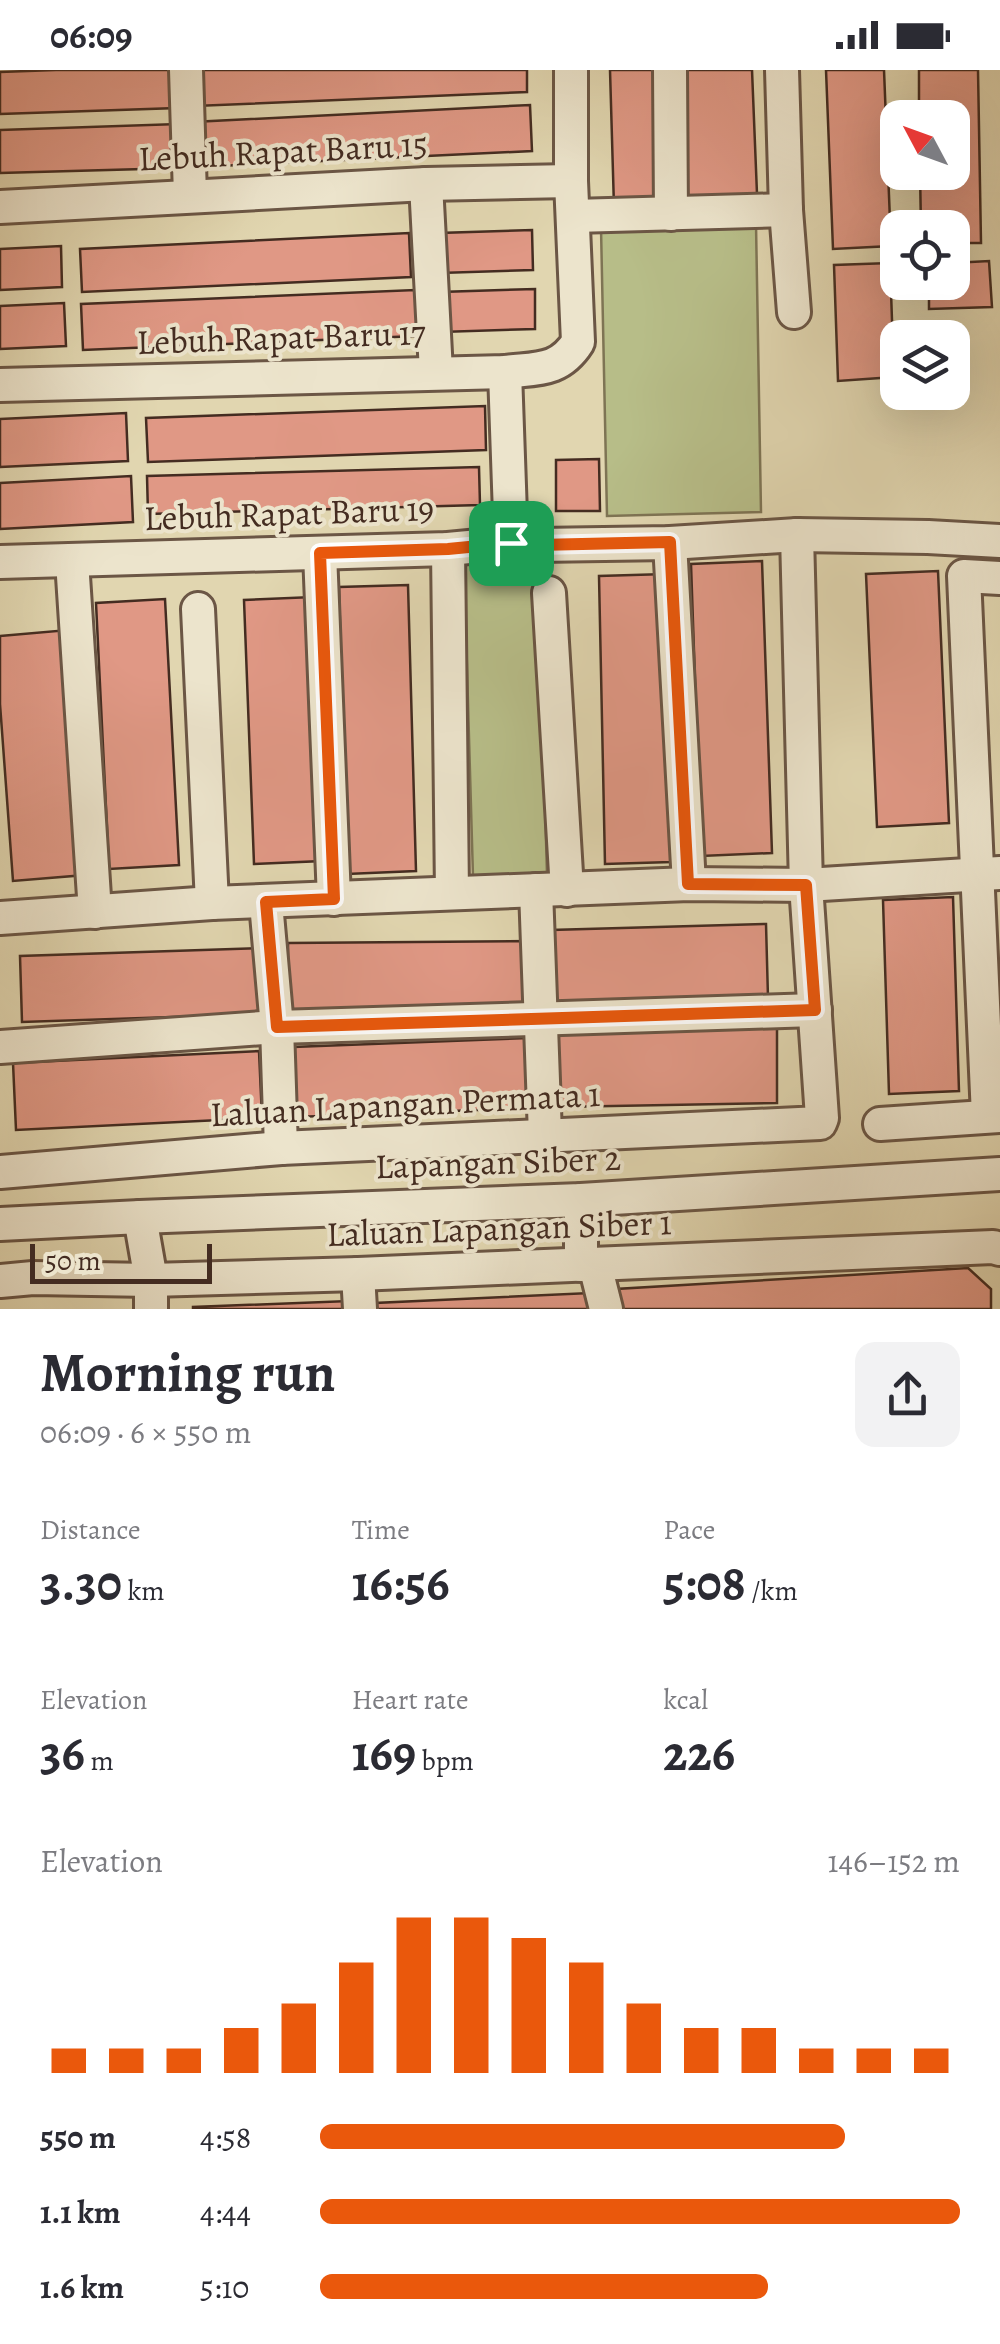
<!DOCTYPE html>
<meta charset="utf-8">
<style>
body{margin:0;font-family:Alegreya,serif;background:#f2f2f3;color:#2b2b33;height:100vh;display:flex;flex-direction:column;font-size:38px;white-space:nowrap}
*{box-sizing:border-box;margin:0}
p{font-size:32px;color:#7c7c81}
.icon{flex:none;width:55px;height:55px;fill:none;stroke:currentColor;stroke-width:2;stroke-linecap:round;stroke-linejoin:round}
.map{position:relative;height:1239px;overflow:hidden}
.sheet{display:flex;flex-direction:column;background:#fff;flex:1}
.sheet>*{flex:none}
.needle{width:65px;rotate:311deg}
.tools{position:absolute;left:880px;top:30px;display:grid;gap:20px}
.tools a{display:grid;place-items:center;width:90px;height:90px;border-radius:20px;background:#fff;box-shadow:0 10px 40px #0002;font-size:50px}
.scale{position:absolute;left:30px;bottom:25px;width:182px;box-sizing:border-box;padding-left:10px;border:5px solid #442c21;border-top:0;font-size:28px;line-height:35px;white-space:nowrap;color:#442c21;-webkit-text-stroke:8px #ece4cc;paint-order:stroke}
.pin{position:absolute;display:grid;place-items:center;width:85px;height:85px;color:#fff;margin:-42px;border-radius:20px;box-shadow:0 5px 15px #0006}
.round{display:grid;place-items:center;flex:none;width:105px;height:105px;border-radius:20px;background:#f2f2f3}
.head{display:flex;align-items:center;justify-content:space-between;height:170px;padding:0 40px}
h1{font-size:55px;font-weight:700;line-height:75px}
.stats{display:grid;grid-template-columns:repeat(3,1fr);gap:15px;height:170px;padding:10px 40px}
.stats div{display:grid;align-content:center}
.stats b{font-size:50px;font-weight:700}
.stats small{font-size:28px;font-weight:400}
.stats p{font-size:28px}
.chart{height:280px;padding:20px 40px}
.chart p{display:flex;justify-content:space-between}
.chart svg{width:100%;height:180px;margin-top:10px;stroke:#ea580c;stroke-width:6}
ul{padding:0 40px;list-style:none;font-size:32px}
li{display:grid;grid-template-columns:160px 120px 1fr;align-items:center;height:75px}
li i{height:25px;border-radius:12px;background:#ea580c}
.status{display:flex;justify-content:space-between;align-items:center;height:70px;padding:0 50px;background:#fff;direction:ltr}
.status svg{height:28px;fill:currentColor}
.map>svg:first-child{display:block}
.green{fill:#b7bd88;stroke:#7e7454;stroke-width:2.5}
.building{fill:#e09885;stroke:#442c21;stroke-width:2.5}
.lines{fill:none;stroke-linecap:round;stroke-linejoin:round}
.minor-casing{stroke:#6b5645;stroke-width:38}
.minor{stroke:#ece4cc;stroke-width:32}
.route-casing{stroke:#fff;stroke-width:20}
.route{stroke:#ea580c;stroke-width:12}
.labels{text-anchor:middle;stroke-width:8;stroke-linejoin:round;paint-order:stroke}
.street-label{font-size:35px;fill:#442c21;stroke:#ece4cc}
</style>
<div class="status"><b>06:09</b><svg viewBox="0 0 49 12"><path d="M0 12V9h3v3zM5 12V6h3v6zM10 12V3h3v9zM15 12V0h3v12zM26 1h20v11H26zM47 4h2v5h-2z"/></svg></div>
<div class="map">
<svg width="1000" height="1239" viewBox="0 0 1000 1239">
<rect width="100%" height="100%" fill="#e1d6b0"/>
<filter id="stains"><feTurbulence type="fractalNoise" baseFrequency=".002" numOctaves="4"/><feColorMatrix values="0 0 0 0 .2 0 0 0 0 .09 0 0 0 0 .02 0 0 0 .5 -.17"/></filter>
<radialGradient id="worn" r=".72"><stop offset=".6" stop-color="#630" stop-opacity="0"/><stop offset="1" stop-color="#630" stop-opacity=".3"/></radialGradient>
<g class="green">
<path d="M756 154 761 442 607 446 601 158Z"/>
<path d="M538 490 547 804 473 807 464 493Z"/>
</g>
<g class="building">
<path d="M56 0H176L177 38 0 44V2Z"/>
<path d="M193 0H527V22L195 36Z"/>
<path d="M610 0H656L659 135 614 137Z"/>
<path d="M680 0H752L757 124 686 128Z"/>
<path d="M826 0H884L891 176 833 179Z"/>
<path d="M919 0H978L981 173H952V158H921L920 102H952V48H919Z"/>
<path d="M530 35 532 81 196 97 193 52Z"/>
<path d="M178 54 179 98 0 103V60Z"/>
<path d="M532 160 533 200 440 203 439 163Z"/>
<path d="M409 163 411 207 82 222 80 179Z"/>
<path d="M61 176 62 217 0 220V179Z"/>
<path d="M989 191 992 237 929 239V212H952V193Z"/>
<path d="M890 193 894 307 838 311 834 195Z"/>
<path d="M535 219V259L441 262 440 222Z"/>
<path d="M415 220 417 266 83 280 81 234Z"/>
<path d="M64 233 66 276 0 279V236Z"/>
<path d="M485 336 486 380 148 392 146 348Z"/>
<path d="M126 343 128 391 0 397V349Z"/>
<path d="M599 389 600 441H556V390Z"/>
<path d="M479 397 480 435 148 444 147 406Z"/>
<path d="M131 406 133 452 0 459V413Z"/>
<path d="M762 491 772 783 701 786 691 494Z"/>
<path d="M938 501 949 753 877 757 866 504Z"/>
<path d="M666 504 671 792 605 794 599 506Z"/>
<path d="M408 515 416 801 347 804 339 517Z"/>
<path d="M313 527 322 791 254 794 244 530Z"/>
<path d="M165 529 179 795 109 799 96 533Z"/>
<path d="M68 560 85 805 13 811 0 634V566Z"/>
<path d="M953 827 959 1021 889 1024 883 830Z"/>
<path d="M766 854 768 928 553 935 551 860Z"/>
<path d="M530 871 531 938 288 940V873Z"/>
<path d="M263 878 264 944 22 952 20 886Z"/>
<path d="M777 956V1033L558 1037 556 961Z"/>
<path d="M528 968 530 1038 296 1047 293 977Z"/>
<path d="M259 981 262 1048 16 1060 13 993Z"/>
<path d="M968 1198 991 1219V1239H622L616 1219Z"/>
<path d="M590 1223V1239H376L375 1233Z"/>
<path d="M349 1231V1239H193V1237Z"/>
</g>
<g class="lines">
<g class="minor-casing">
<g id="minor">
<path d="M186 0 190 125"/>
<path d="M670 0 671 144"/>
<path d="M782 0 786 140 794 242"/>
<path d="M426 114 436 302"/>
<path d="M0 137 426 114 571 111"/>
<path d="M574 146 786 140"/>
<path d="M505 302 511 473"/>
<path d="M0 315 505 302C537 298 559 302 578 272L571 111V0"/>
<path d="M670 473 689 814"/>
<path d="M448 479 452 823"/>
<path d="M320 483 334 829"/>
<path d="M72 491 95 842"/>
<path d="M0 492 448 479 511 473 538 475 670 473 797 465 928 467 1000 471"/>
<path d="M549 523 567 820"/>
<path d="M198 539 212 833"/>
<path d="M536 820 545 1065"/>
<path d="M266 833 277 957 281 1078"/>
<path d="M0 848 212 833 689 814 806 815 1000 803"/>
<path d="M0 977 277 957 815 940"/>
<path d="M988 1046 964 506 1000 508"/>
<path d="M880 1054 1000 1046"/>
<path d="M0 1102 281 1078 820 1053 822 1048 806 815 797 465"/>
<path d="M581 1130V1195"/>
<path d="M140 1147 151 1210V1239"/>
<path d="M0 1154 140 1147 581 1130 1000 1104"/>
<path d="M595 1195 606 1239"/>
<path d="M358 1204 360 1239"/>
<path d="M0 1211 33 1208 151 1210 358 1204 993 1177 1000 1179"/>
</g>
</g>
<use href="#minor" class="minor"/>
</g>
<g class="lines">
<g class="route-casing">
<path id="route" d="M670 472 688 814 806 815 815 940 277 957 266 832 334 829 320 483 448 479 511 473 538 475Z"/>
</g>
<use href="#route" class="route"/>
</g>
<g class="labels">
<g class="street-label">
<text transform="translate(283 81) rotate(-3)" y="12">Lebuh Rapat Baru 15</text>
<text transform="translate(281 267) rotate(-2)" y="12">Lebuh Rapat Baru 17</text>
<text transform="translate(289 443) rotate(-2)" y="12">Lebuh Rapat Baru 19</text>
<text transform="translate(405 1034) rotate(-3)" y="12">Laluan Lapangan Permata 1</text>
<text transform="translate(498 1092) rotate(-2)" y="12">Lapangan Siber 2</text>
<text transform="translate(499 1158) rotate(-2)" y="12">Laluan Lapangan Siber 1</text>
</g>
</g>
<rect width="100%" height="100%" filter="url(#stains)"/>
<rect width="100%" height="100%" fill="url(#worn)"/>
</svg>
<div class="tools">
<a><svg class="needle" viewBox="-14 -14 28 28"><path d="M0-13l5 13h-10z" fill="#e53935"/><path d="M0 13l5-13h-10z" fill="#7c7c81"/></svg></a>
<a><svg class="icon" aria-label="locate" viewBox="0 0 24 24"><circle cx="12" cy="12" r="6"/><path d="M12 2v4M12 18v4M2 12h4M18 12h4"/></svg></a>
<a><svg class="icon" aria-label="layers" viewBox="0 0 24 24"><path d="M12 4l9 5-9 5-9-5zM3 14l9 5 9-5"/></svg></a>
</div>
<div class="scale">50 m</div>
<div class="pin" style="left:511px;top:473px;background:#1e9e55"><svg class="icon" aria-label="arrive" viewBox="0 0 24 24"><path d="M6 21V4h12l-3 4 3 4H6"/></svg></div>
</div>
<section class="sheet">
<div class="head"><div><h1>Morning run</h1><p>06:09 · 6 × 550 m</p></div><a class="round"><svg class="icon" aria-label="share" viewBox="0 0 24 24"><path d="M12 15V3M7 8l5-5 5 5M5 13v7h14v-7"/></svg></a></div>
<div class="stats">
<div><p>Distance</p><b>3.30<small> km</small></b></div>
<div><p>Time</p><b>16:56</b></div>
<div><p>Pace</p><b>5:08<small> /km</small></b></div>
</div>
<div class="stats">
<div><p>Elevation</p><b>36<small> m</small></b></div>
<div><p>Heart rate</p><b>169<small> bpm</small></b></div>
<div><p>kcal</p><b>226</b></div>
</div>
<div class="chart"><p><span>Elevation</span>146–152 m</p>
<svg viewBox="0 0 160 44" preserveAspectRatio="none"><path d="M5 44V38M15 44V38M25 44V38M35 44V33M45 44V27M55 44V17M65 44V6M75 44V6M85 44V11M95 44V17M105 44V27M115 44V33M125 44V33M135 44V38M145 44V38M155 44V38"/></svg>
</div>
<ul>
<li><b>550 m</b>4:58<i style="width:82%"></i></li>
<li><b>1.1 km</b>4:44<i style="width:100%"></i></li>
<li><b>1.6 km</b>5:10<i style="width:70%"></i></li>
</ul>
</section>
